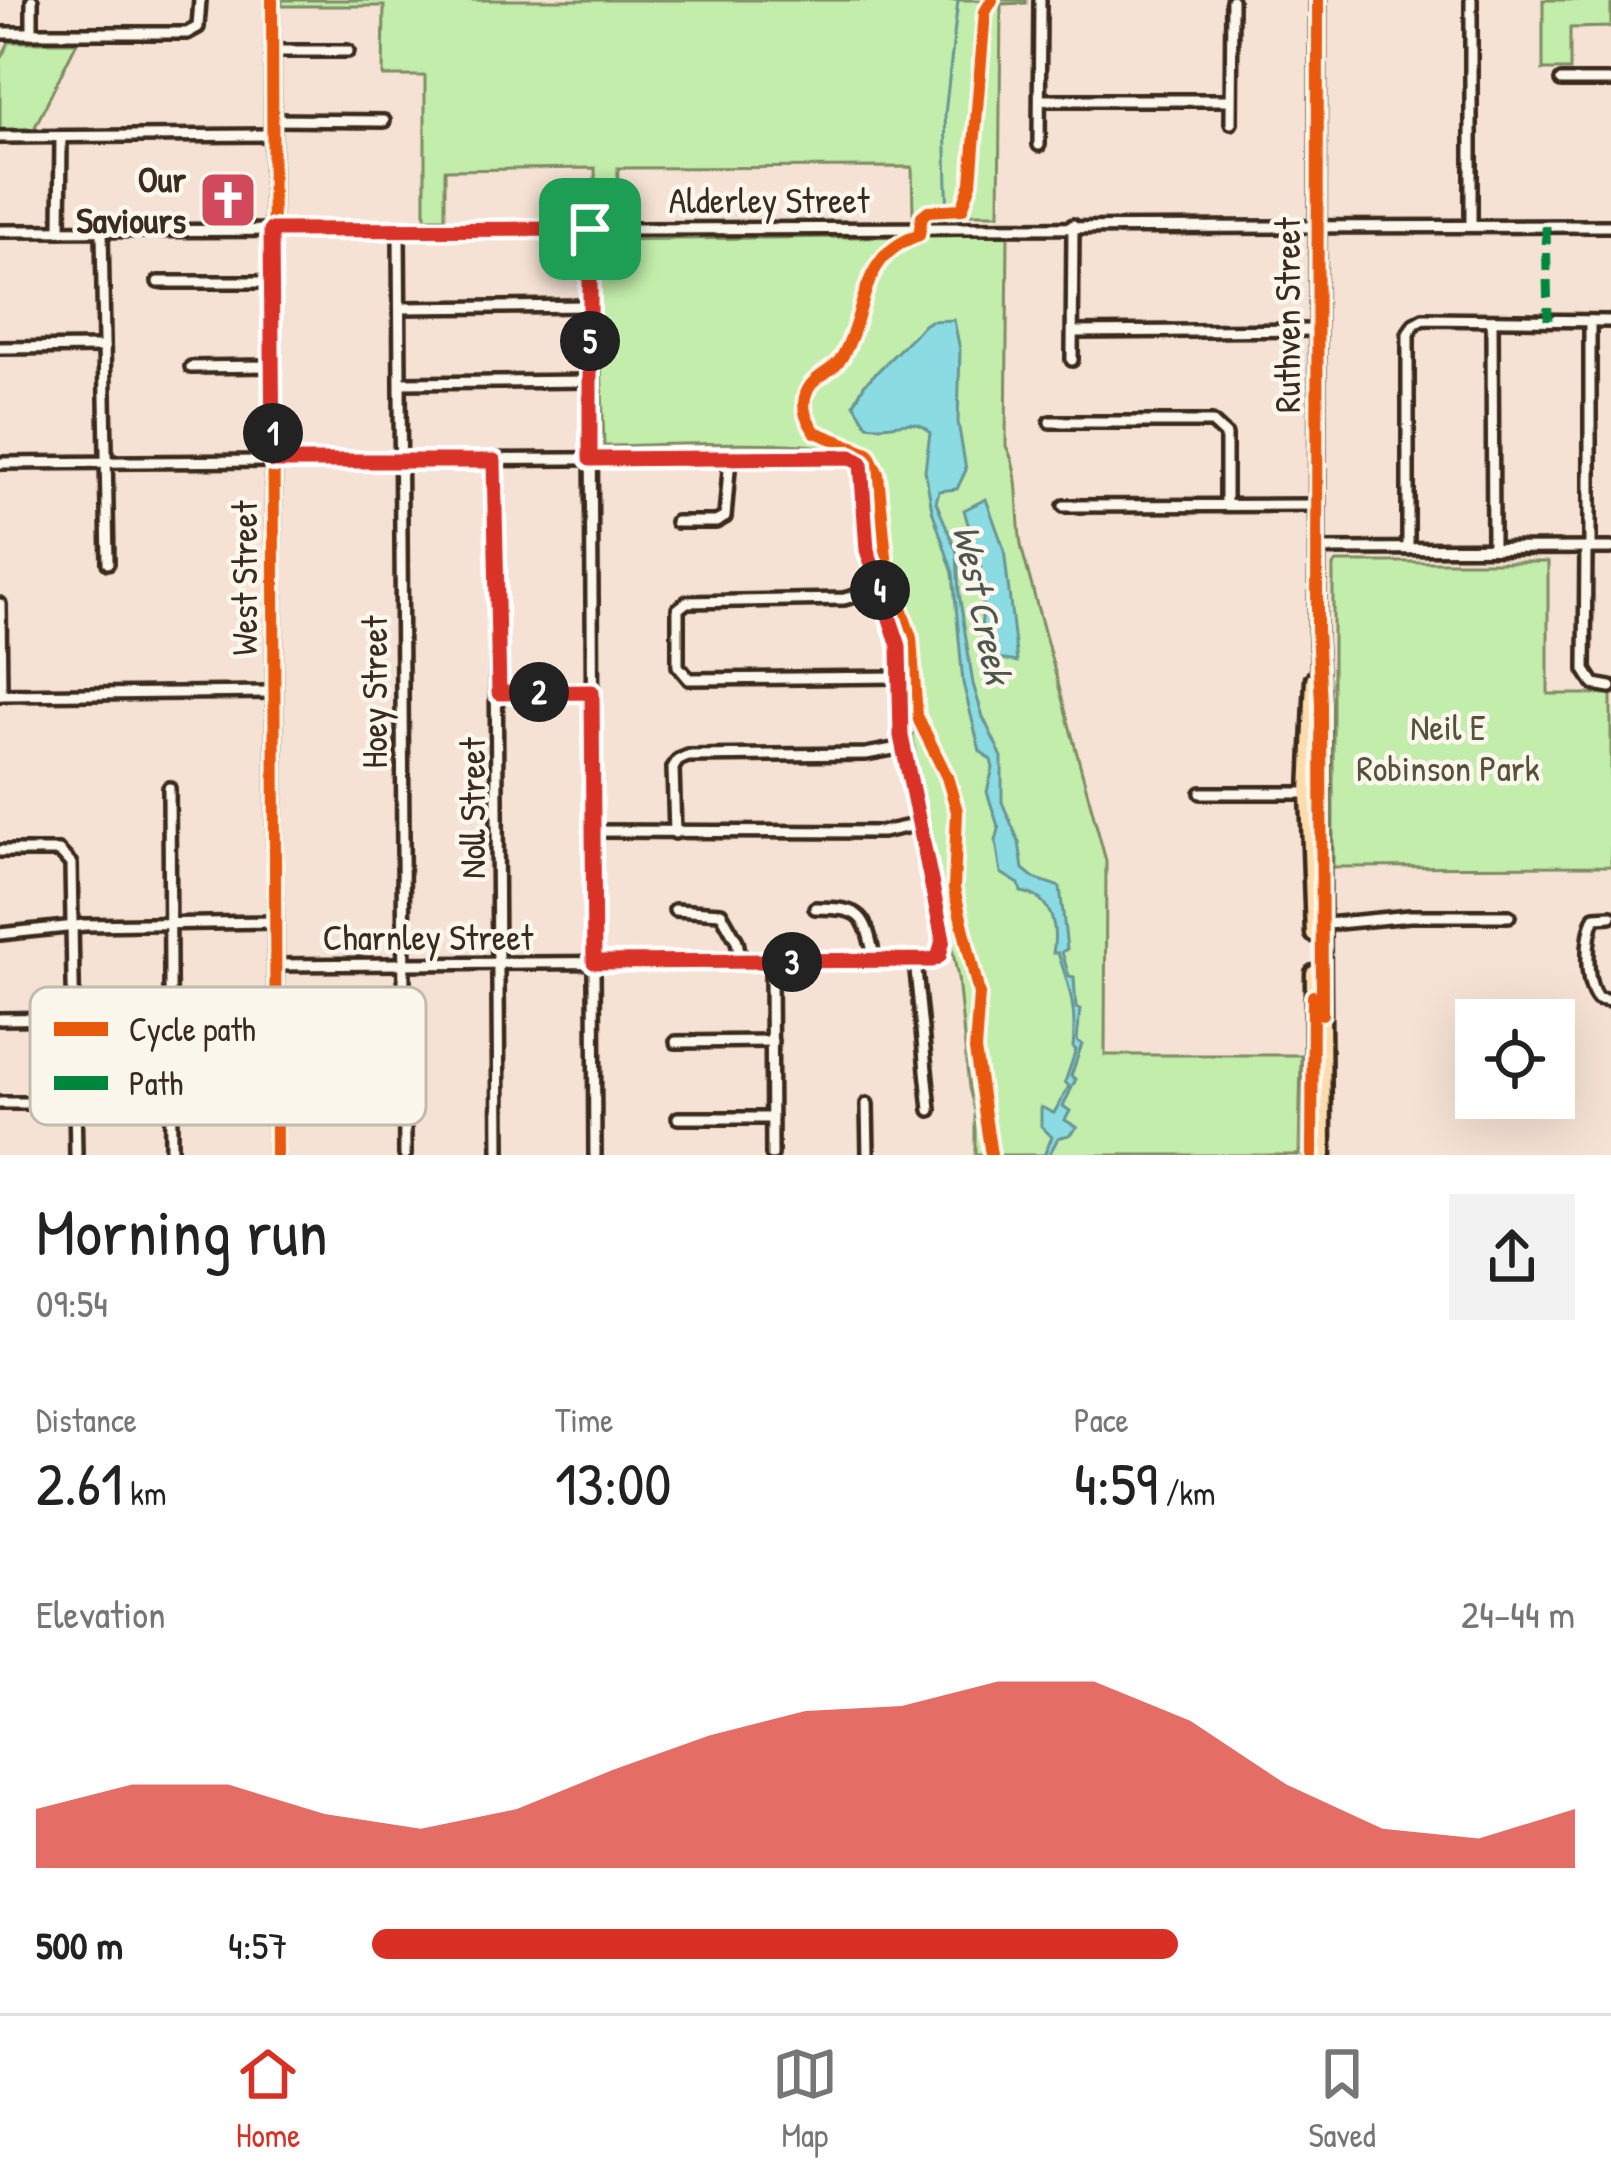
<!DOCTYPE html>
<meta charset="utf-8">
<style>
body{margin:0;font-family:"Patrick Hand",sans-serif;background:#f2f2f2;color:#222;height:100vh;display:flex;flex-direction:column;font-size:45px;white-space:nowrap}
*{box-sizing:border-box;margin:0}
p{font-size:39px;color:#767676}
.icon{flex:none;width:66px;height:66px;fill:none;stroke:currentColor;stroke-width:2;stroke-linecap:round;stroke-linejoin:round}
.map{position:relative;height:1155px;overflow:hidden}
.drawer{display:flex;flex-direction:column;background:#fff;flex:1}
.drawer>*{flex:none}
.buttons{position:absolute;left:1455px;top:999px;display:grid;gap:24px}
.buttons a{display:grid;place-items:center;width:120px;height:120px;border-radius:0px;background:#fff;box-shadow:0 12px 48px #0002;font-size:60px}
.pin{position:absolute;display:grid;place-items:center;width:102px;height:102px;color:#fff;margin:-51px;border-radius:24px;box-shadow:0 6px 18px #0006}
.km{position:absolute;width:60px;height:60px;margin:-30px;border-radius:50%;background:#222;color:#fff;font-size:33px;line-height:60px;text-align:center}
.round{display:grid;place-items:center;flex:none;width:126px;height:126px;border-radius:0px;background:#f2f2f2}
.headline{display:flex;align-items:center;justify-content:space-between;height:204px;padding:0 36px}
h1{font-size:66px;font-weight:600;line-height:90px}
.stats{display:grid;grid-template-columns:repeat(3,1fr);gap:18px;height:204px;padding:12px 36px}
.stats div{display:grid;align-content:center}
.stats b{font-size:60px;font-weight:600}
.stats small{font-size:33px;font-weight:400}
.stats p{font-size:33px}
.chart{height:336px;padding:24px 36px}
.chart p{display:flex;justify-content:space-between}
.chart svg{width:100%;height:216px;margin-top:12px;fill:#d93025;opacity:.7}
ul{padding:0 36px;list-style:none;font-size:39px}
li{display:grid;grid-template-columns:192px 144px 1fr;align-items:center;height:90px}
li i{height:30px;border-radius:15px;background:#d93025}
.tab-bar{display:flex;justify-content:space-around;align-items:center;height:168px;border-top:3px solid #e0e0e0;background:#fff;font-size:33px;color:#767676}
.tab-bar a{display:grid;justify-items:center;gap:6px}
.tab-bar .on{color:#d93025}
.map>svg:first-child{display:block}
.green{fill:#c2edaa;stroke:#7e8c64;stroke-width:3}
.water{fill:#8adce2;stroke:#6a9594;stroke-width:3}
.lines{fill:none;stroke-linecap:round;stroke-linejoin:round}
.stream{stroke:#6a9594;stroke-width:3}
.minor-casing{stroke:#3b2a1e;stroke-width:18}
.major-casing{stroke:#3b2a1e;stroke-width:20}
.highway-casing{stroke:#3b2a1e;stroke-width:21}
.minor{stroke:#fbf7ec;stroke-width:9}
.major{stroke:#fcdcac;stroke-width:10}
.highway{stroke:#fcdcac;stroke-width:12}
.quiet{stroke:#00873e;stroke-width:9;stroke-dasharray:18 9;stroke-linecap:butt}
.cycleway-casing{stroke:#fbf7ec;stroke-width:20}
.cycleway{stroke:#e8590c;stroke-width:12}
.route-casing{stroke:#fff;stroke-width:24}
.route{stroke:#d93025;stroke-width:15}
.labels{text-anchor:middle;stroke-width:9;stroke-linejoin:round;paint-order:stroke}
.poi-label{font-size:36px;font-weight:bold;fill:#3b2a1e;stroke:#fbf7ec;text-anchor:end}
.street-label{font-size:36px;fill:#3b2a1e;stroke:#fbf7ec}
.park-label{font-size:36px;fill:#56513a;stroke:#fbf7ec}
.water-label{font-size:39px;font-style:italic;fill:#4f564f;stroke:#fbf7ec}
.key{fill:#fbf7ec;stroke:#c1baae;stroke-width:3}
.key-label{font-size:33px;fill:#3b2a1e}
</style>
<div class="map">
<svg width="1611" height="1155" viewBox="0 0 1611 1155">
<rect width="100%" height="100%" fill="#f5e2d4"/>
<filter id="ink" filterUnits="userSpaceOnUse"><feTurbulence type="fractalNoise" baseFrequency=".00833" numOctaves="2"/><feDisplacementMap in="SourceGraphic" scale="24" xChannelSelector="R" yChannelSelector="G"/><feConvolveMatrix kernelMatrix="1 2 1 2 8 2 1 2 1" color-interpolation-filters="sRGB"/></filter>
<g filter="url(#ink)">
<g class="green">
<path d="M282 0H1026V3L1001 4 999 214H913L912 167 618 168 617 217H596L595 168 445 170V218H425V76H383L384 6H282Z"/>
<path d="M1543 0H1611V27L1570 28V70H1543Z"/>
<path d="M9 42H77L34 129H0V60Z"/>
<path d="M1008 235 1006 446C1022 475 1015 517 1022 550L1106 861 1105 1055H1301L1299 1155H975V1111L969 1088 958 978 924 809 908 706V650L879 561 870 460C843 434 651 446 604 446L597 240Z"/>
<path d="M1337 562H1548V694H1611V866L1333 867V566Z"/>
</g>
<g class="water">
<path d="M954 320 960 350 958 422 966 470 957 489 939 491 936 502 957 552 959 593 973 684 983 717 1002 757V802L1019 842 1023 869 1034 878 1060 887 1067 949 1062 952 1069 976 1074 977 1076 1008 1080 1009 1077 1041 1082 1044 1071 1076 1076 1079 1063 1106 1070 1111 1065 1120 1077 1127 1069 1135 1058 1138 1049 1155H1044L1052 1137 1041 1126V1107L1054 1113 1069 1086 1065 1082 1076 1050 1073 1047C1077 1010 1070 988 1058 953H1053C1058 925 1051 896 1021 892L1019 884 1001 873 996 841 999 829 987 792 993 768 991 760 980 751 963 683 953 573 932 510 925 470 930 433C915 413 890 431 867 425L854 404 864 385 924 325 930 321Z"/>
<path d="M986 499 1004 549 1017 662 986 657 981 634 984 581 964 510Z"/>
</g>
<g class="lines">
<path class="stream" d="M948 224 945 114 958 0"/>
<g class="minor-casing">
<g id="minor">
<path d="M0 33H187L198 27 200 0"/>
<path d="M32 33V0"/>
<path d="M272 51H348"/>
<path d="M1561 81H1611"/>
<path d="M1041 100H1230"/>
<path d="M272 120 384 121"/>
<path d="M1231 123 1232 0"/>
<path d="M0 137 271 135"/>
<path d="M1039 145 1040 0"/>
<path d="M1471 225V0"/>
<path d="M399 229 405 1155"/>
<path d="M590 229 595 1155"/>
<path d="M0 231 1611 226"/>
<path d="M60 231 61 137"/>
<path d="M102 231 108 563"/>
<path d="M158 282H271"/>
<path d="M400 308 590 306"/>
<path d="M1492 321 1493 548"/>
<path d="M1590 321V548"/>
<path d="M1073 332 1316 330"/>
<path d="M0 348 104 347"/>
<path d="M1072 360 1073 225"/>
<path d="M191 367 272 366"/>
<path d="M401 383 590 381"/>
<path d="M1050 422H1212L1226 435V505"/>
<path d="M495 461 499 1155"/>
<path d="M0 463 852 457 861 463 867 550 899 646 901 736 943 939 939 956 927 960 277 965"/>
<path d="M1064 506 1317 505"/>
<path d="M676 522H716L725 517 730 458"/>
<path d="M1586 548 1585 670 1594 684 1611 687"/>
<path d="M1317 549 1611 548"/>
<path d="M1408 549V334L1414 324 1423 319 1611 321"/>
<path d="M879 589 844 599 687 602 678 609V666L689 679 900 677"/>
<path d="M0 604 1 695"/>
<path d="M499 693 592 692"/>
<path d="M0 695 275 692"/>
<path d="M169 788 171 1155"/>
<path d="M1201 793H1321"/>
<path d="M594 831 882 832 920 824"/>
<path d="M675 833 673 768 678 760 688 756 866 754 904 747"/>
<path d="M0 851H59L71 864 76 1155"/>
<path d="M815 908C864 908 865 915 875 961"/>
<path d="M675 910 721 913 737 941 741 962"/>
<path d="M1611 916 1595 917C1586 936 1584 983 1598 999L1611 1001"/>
<path d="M1317 925 1410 916H1509"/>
<path d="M0 934 85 925 276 922"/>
<path d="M915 960 930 1110"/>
<path d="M771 962 772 1155"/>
<path d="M0 1019 76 1018"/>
<path d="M676 1042 772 1041"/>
<path d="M0 1103H76"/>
<path d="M867 1104 868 1155"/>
<path d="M678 1118H772"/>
</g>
</g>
<g class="major-casing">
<path id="major" d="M272 0 276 1155"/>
</g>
<g class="highway-casing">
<g id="highway">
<path d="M1318 0 1317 630 1321 703 1324 1155"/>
<path d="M1313 934 1308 793 1313 679"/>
<path d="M1312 1155 1313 973"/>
</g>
</g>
<use href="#minor" class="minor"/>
<use href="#major" class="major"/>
<use href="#highway" class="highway"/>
<path class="quiet" d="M1546 226 1548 320"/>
<g class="cycleway-casing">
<g id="cycleway">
<path d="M272 0 276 1155"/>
<path d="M1318 0 1317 630 1321 703 1322 1014"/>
<path d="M991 1155 975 1050 979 994 954 889 957 811 947 777 917 716 911 638 887 567 878 474 868 453 815 432C807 420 802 411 805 397 811 375 832 374 842 357 869 310 857 256 919 235L922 216 928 211 962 209 971 183 985 12 992 0"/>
<path d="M1312 1155 1313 996"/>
</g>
</g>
<use href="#cycleway" class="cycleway"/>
</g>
</g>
<g class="lines" filter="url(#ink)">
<g class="route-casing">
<path id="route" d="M590 229V459L851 457 861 463 867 550 899 646 901 736 943 939 939 956 932 960 594 962 592 692 499 693 494 461H273L271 230Z"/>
</g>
<use href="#route" class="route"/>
</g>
<defs>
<g id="church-square" transform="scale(3)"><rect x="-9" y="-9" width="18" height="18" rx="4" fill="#d1495b" stroke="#fbf7ec"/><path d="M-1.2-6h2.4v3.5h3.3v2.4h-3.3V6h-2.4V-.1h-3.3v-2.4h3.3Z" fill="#fff"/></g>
</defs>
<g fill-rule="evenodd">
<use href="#church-square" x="228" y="200"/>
</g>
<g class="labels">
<g class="poi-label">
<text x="186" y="192">Our<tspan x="186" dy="41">Saviours</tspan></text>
</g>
<g class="street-label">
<text x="769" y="213">Alderley Street</text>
<text transform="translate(1287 315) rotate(-90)" y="13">Ruthven Street</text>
<text transform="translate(244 578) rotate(-90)" y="13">West Street</text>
<text transform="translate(374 692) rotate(-90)" y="13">Hoey Street</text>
<text transform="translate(472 808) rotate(-90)" y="13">Noll Street</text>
<text x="428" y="950">Charnley Street</text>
</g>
<g class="park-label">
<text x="1448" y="740">Neil E<tspan x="1448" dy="41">Robinson Park</tspan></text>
</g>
<g class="water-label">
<text transform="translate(983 604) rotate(78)" y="14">West Creek</text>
</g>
</g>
<rect x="30" y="987" width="396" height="138" rx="18" class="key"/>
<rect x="54" y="1022" width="54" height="14" fill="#e8590c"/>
<rect x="54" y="1076" width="54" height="14" fill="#00873e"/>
<g class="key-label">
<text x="129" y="1041">Cycle path</text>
<text x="129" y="1095">Path</text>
</g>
</svg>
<div class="buttons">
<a><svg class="icon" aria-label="locate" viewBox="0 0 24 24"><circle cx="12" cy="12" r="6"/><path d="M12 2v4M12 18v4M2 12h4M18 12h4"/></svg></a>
</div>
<div class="pin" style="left:590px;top:229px;background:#1e9e55"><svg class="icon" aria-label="arrive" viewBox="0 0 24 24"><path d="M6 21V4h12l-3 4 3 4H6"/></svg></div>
<b class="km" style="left:273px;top:433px">1</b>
<b class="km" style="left:539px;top:692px">2</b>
<b class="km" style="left:792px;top:962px">3</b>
<b class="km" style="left:880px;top:590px">4</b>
<b class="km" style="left:590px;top:341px">5</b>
</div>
<section class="drawer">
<div class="headline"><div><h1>Morning run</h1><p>09:54</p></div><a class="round"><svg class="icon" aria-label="share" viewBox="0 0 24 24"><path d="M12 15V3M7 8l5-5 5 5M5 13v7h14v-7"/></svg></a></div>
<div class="stats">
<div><p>Distance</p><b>2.61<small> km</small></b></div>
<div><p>Time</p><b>13:00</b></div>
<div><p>Pace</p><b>4:59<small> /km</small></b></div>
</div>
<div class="chart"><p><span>Elevation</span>24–44 m</p>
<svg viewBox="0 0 160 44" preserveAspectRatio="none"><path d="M0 44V32L10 27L20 27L30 33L40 36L50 32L60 24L70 17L80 12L90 11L100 6L110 6L120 14L130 27L140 36L150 38L160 32V44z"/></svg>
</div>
<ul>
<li><b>500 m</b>4:57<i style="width:67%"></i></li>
</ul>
</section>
<nav class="tab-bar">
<a class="on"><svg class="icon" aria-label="home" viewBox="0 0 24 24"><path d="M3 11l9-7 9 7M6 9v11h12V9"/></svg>Home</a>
<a><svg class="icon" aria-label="map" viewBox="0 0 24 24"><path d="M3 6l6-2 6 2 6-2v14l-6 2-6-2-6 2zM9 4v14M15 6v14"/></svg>Map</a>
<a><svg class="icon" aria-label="saved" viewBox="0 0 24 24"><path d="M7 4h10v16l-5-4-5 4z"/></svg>Saved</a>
</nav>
